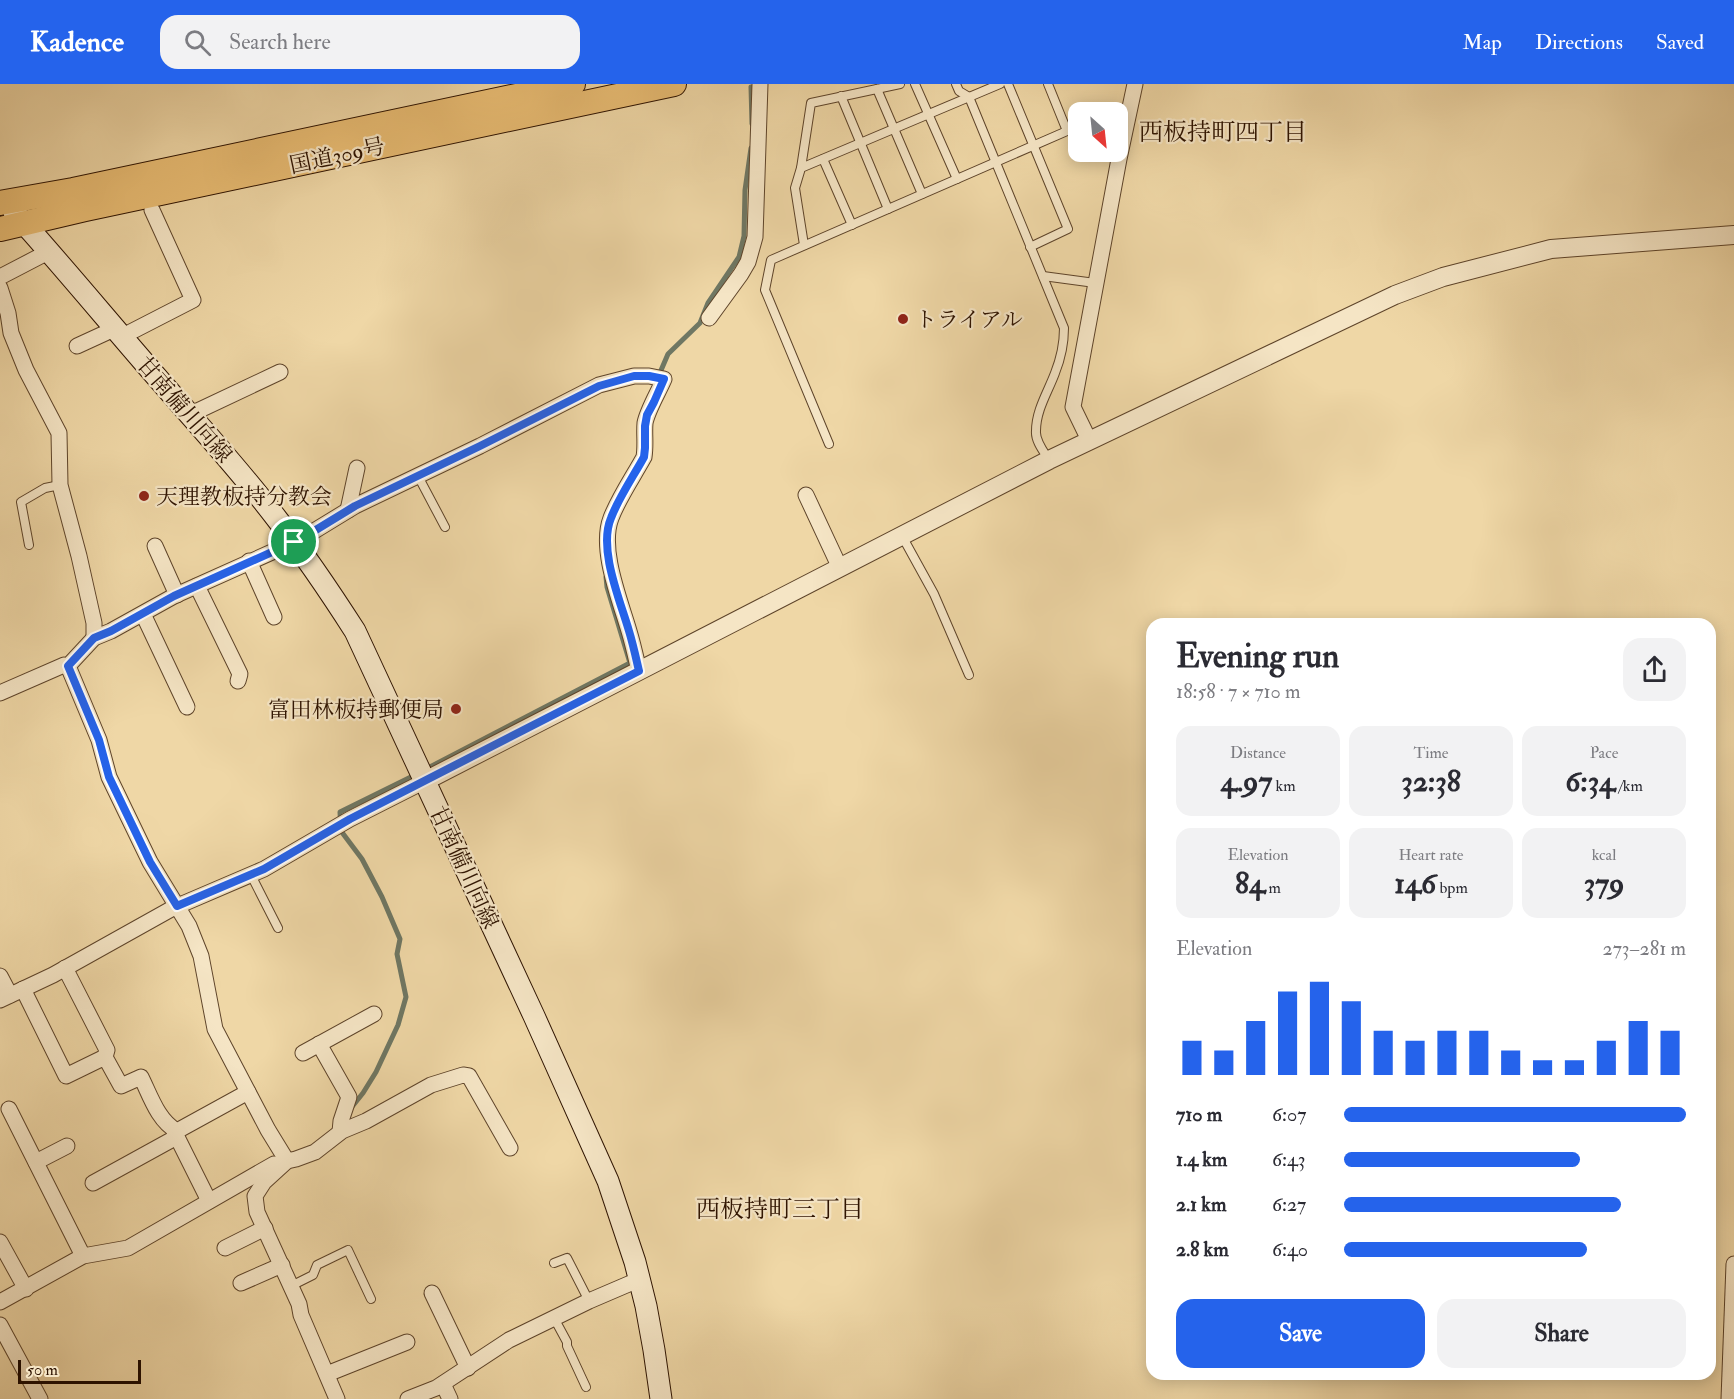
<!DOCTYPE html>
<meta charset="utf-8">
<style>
body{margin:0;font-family:"IM FELL Double Pica","Noto Serif JP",serif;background:#f2f2f3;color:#2b2b33;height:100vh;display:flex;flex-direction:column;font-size:22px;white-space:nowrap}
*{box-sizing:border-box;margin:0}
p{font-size:20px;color:#7c7c81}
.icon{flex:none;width:33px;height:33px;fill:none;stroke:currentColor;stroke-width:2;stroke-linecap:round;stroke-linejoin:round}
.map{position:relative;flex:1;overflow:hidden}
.drawer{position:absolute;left:1146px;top:534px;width:570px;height:762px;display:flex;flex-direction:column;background:#fff;border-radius:18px;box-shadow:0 3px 15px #0003}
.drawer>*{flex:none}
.needle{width:39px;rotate:153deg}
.controls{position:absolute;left:1068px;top:18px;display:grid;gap:12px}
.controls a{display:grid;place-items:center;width:60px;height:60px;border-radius:12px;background:#fff;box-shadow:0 3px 15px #0003;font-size:30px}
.scale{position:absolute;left:18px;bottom:15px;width:123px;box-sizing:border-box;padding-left:6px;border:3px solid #2e1300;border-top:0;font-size:16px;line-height:21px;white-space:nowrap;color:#2e1300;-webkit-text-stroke:4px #f5e5c5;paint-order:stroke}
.pin{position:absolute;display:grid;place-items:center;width:51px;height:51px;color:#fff;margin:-26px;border:3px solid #fff;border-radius:50%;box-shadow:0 2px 6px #0007}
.round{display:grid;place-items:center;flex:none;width:63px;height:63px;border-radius:18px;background:#f2f2f3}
.head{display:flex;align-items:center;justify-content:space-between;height:102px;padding:0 30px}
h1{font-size:33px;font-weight:700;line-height:45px}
.metrics{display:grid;grid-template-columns:repeat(3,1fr);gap:9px;height:102px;padding:6px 30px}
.metrics div{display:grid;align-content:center;border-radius:15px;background:#f2f2f3;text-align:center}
.metrics b{font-size:30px;font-weight:700}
.metrics small{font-size:16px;font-weight:400}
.metrics p{font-size:16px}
.chart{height:168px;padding:12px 30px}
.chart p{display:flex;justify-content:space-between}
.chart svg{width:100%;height:108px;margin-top:6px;stroke:#2563eb;stroke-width:6}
.button{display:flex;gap:12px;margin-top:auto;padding:12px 30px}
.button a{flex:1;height:69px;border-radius:18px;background:#2563eb;color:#fff;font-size:24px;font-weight:700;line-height:69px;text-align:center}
.button a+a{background:#f2f2f3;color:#2b2b33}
ul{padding:0 30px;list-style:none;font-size:20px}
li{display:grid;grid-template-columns:96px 72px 1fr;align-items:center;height:45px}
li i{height:15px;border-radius:8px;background:#2563eb}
header{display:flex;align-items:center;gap:36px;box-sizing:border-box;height:84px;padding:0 30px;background:#2563eb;color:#fff}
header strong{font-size:28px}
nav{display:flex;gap:33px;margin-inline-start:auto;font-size:21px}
.search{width:420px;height:54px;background:#f2f2f3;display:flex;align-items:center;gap:15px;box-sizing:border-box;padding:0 21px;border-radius:18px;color:#7c7c81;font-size:22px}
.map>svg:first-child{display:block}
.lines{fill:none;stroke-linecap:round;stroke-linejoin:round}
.stream{stroke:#6f7763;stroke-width:5}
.service-casing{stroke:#5e442a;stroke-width:10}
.minor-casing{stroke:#5e442a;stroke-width:17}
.tertiary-casing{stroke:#5e442a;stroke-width:20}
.secondary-casing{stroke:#2e1300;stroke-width:23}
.trunk-casing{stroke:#2e1300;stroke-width:26}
.service{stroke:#f5e5c5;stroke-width:8}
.minor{stroke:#f5e5c5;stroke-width:15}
.tertiary{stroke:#f5e5c5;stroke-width:18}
.secondary{stroke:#f5e5c5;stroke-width:21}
.trunk{stroke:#e8bc73;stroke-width:24}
.route-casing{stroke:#fff;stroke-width:12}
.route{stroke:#2563eb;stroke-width:8}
.poi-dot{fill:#8f2418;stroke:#f5e5c5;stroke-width:2}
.labels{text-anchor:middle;stroke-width:4.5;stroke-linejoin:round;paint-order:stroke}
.street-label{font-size:22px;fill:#2e1300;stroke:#f5e5c5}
.poi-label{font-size:22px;fill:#2e1300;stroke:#f5e5c5;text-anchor:start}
.neighbourhood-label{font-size:24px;fill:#2e1300;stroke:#f5e5c5}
</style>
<header>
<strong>Kadence</strong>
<div class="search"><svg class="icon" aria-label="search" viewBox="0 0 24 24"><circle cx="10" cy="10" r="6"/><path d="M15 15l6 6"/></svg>Search here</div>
<nav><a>Map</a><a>Directions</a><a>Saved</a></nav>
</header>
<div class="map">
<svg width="1734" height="1315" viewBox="0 0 1734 1315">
<rect width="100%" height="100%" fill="#efd7a6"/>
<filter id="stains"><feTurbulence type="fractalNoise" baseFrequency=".00333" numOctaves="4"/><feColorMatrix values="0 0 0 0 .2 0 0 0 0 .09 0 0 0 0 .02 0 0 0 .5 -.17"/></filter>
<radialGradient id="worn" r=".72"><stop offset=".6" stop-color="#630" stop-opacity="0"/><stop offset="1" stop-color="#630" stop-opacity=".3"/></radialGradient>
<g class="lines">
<g class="stream">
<path d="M751 3 752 40"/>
<path d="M659 291 668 270 700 239 708 219 739 173 744 152 745 106 751 64"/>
<path d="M426 685 630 579 607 503 606 493"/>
<path d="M351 1024 363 1009 376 988 398 941 406 913 397 870 400 855 382 813 362 775 341 747 340 728 417 690"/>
</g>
<g class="service-casing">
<g id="service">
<path d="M915 0 957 95"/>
<path d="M956 0 959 7 969 13 1064 244C1064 260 1061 274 1055 289 1048 308 1036 326 1036 347 1035 357 1044 368 1049 376"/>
<path d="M1008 0 1068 145 1030 163"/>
<path d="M877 5 922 110"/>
<path d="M841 12 888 125"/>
<path d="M823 75 852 141"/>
<path d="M801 84 811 19 900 0"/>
<path d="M804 161 795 104 801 84 1000 0"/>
<path d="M1043 192 1095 199"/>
<path d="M829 360 765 206 771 176 1067 47 1048 0"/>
<path d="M418 392 445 443"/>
<path d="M902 452 934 510 969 591"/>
<path d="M29 461 21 418 45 404 60 401"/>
<path d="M251 791 278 844"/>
<path d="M554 1179 567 1174 589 1217"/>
<path d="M291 1202 313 1191 317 1181 348 1166 371 1215"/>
<path d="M554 1234 567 1258V1262L586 1303"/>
</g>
</g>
<g class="minor-casing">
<g id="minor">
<path d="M0 193 50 167"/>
<path d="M0 204 8 229 11 249 26 286 59 349 60 401 79 472 94 539V554"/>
<path d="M709 234 741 190 748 178 755 153 760 0"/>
<path d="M121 253 193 216 152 126"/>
<path d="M77 262 114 245"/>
<path d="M189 331 280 288"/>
<path d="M1089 356 1073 323 1119 75 1135 0"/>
<path d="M806 411 840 484"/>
<path d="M348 426 357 384"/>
<path d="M155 462 177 511"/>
<path d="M249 477 274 533"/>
<path d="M197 502 240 590 238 597"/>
<path d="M143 530 187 623"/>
<path d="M68 582 99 656 109 693 150 778 189 842 201 872 215 945 268 1046 287 1077"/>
<path d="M0 609 64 581 68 582 94 554 111 547 174 512 301 455 355 422 480 362 599 301 634 292H649L664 295C659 307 647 327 645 339 644 350 646 361 644 373 633 393 619 413 611 434 599 465 620 516 629 547 633 560 636 574 639 587"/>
<path d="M65 884 107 966 105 973"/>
<path d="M0 892 10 911"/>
<path d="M23 905 66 992 105 973 121 1002 141 993C150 1011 158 1037 177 1047L248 1008"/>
<path d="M0 916 53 891 173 824 264 785 350 735 425 697"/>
<path d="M319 960 349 1013 341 1037 340 1048"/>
<path d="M303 969 374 930"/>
<path d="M9 1025 83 1172"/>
<path d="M177 1047 175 1049 209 1117"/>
<path d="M36 1078 67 1062"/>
<path d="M93 1099 173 1055 175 1049"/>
<path d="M0 1158 26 1205"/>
<path d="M225 1164 265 1144"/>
<path d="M241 1199 282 1181"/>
<path d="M432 1209 468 1284"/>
<path d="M0 1218 83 1172 128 1164 274 1080"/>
<path d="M0 1241 40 1315"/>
<path d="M327 1290 407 1258"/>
<path d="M443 1300 450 1315"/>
<path d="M337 1315 301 1231 299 1220 257 1128 255 1112 264 1098 287 1077 296 1075 315 1068 342 1047 366 1037 431 1001 463 991 469 992 510 1064"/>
<path d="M408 1315 436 1304 509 1256 589 1217 631 1199 638 1194"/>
<path d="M1729 1315 1734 1180"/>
</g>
</g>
<g class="tertiary-casing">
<path id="tertiary" d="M425 697 1049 376 1395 211 1443 193 1551 165 1734 151"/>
</g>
<g class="secondary-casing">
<path id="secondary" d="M14 128C60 179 103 231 148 283 191 333 237 382 277 435 305 471 330 508 355 547L534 932 608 1097 635 1178 646 1222 654 1266 661 1315"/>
</g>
<g class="trunk-casing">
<g id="trunk">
<path d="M0 119 73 106 573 0"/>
<path d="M0 145 85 125 674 0"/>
</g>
</g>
<use href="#service" class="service"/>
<use href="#minor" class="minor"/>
<use href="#tertiary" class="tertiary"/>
<use href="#secondary" class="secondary"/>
<use href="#trunk" class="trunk"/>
</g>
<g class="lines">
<g class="route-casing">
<path id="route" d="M634 292H649L664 295 654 318 647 331 645 342V364L644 373C633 393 619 413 611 434 598 465 620 516 629 547 633 560 636 574 639 587L350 735 264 785 177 822 150 778 109 693 99 656 68 582 94 554 111 547 174 512 301 455 355 422 480 362 599 302Z"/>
</g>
<use href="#route" class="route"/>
</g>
<g class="poi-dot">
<circle cx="903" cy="235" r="6"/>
<circle cx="144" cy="412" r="6"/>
<circle cx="456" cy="625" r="6"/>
</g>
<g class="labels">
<g class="street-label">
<text transform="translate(337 71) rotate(-12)" y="8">国道309号</text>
<text transform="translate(185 325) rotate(49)" y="8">甘南備川向線</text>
<text transform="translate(465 783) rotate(65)" y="8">甘南備川向線</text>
</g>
<g class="poi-label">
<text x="915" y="243">トライアル</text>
<text x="156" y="420">天理教板持分教会</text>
<text x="444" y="633" text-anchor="end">富田林板持郵便局</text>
</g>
<g class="neighbourhood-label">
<text x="1223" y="56">西板持町四丁目</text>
<text x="780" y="1133">西板持町三丁目</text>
</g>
</g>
<rect width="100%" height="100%" filter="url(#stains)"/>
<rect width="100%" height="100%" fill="url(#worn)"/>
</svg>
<div class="controls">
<a><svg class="needle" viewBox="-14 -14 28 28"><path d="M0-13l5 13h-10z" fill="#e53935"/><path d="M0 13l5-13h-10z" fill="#7c7c81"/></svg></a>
</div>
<div class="scale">50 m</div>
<div class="pin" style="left:294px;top:458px;background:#1e9e55"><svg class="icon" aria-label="arrive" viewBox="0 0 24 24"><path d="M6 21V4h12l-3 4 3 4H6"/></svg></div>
<section class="drawer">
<div class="head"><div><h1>Evening run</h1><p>18:58 · 7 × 710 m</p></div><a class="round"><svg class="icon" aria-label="share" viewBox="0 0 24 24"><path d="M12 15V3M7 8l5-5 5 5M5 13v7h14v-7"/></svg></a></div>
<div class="metrics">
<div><p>Distance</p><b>4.97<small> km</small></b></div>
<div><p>Time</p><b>32:38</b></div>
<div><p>Pace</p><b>6:34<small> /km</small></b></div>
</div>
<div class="metrics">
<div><p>Elevation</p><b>84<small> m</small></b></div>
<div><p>Heart rate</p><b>146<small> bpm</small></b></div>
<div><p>kcal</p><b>379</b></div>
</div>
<div class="chart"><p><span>Elevation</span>273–281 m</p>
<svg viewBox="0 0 160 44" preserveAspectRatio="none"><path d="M5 44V30M15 44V34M25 44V22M35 44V10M45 44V6M55 44V14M65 44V26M75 44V30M85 44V26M95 44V26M105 44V34M115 44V38M125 44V38M135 44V30M145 44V22M155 44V26"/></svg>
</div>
<ul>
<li><b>710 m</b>6:07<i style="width:100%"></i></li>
<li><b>1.4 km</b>6:43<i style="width:69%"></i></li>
<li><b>2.1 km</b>6:27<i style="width:81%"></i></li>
<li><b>2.8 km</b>6:40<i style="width:71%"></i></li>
</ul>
<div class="button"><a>Save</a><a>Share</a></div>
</section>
</div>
